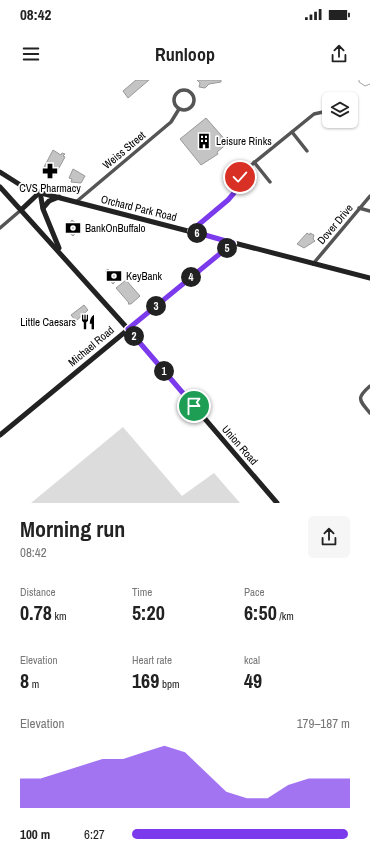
<!DOCTYPE html>
<meta charset="utf-8">
<style>
body{margin:0;font-family:"Archivo Narrow",sans-serif;background:#f6f6f6;color:#222;height:100vh;display:flex;flex-direction:column;font-size:15px;white-space:nowrap}
*{box-sizing:border-box;margin:0}
p{font-size:13px;color:#767676}
.icon{flex:none;width:22px;height:22px;fill:none;stroke:currentColor;stroke-width:2;stroke-linecap:round;stroke-linejoin:round}
.map{position:relative;height:423px;overflow:hidden}
.side{display:flex;flex-direction:column;background:#fff;flex:1}
.side>*{flex:none}
.tools{position:absolute;left:322px;top:12px;display:grid;gap:8px}
.tools a{display:grid;place-items:center;width:36px;height:36px;border-radius:6px;background:#fff;box-shadow:0 1px 3px #0004;font-size:20px}
.pin{position:absolute;display:grid;place-items:center;width:34px;height:34px;color:#fff;margin:-17px;border:2px solid #fff;border-radius:50%;box-shadow:0 1px 4px #0007}
.km{position:absolute;width:20px;height:20px;margin:-10px;border-radius:50%;background:#222;color:#fff;font-size:11px;line-height:20px;text-align:center}
.round{display:grid;place-items:center;flex:none;width:42px;height:42px;border-radius:6px;background:#f6f6f6}
.summary{display:flex;align-items:center;justify-content:space-between;height:68px;padding:0 20px}
h1{font-size:22px;font-weight:700;line-height:30px}
.stats{display:grid;grid-template-columns:repeat(3,1fr);gap:6px;height:68px;padding:4px 20px}
.stats div{display:grid;align-content:center}
.stats b{font-size:20px;font-weight:700}
.stats small{font-size:11px;font-weight:400}
.stats p{font-size:11px}
.chart{height:112px;padding:8px 20px}
.chart p{display:flex;justify-content:space-between}
.chart svg{width:100%;height:72px;margin-top:4px;fill:#7c3aed;opacity:.7}
ul{padding:0 20px;list-style:none;font-size:13px}
li{display:grid;grid-template-columns:64px 48px 1fr;align-items:center;height:30px}
li i{height:10px;border-radius:5px;background:#7c3aed}
.status{display:flex;justify-content:space-between;align-items:center;height:28px;padding:0 20px;background:#fff;direction:ltr}
.status svg{height:11px;fill:currentColor}
header{display:flex;justify-content:space-between;align-items:center;height:52px;padding:0 20px;background:#fff;font-size:18px;font-weight:700}
.map>svg:first-child{display:block}
.green{fill:#dcdcdc}
.lines{fill:none;stroke-linecap:round;stroke-linejoin:round}
.stream{stroke:#a3a3a3;stroke-width:1}
.building{fill:#c4c4c4;stroke:#999}
.street{stroke:#555;stroke-width:3.5}
.secondary{stroke:#222;stroke-width:5}
.route-casing{stroke:#fff;stroke-width:8}
.route{stroke:#7c3aed;stroke-width:5}
.labels{text-anchor:middle;stroke-width:3.5;stroke-linejoin:round;paint-order:stroke}
.poi-label{font-size:11px;fill:#000;stroke:#fff;text-anchor:start}
.street-label{font-size:11px;fill:#000;stroke:#fff}
</style>
<div class="status"><b>08:42</b><svg viewBox="0 0 49 12"><path d="M0 12V9h3v3zM5 12V6h3v6zM10 12V3h3v9zM15 12V0h3v12zM26 1h20v11H26zM47 4h2v5h-2z"/></svg></div>
<header><svg class="icon" aria-label="menu" viewBox="0 0 24 24"><path d="M4 6h16M4 12h16M4 18h16"/></svg>Runloop<svg class="icon" aria-label="share" viewBox="0 0 24 24"><path d="M12 15V3M7 8l5-5 5 5M5 13v7h14v-7"/></svg></header>
<div class="map">
<svg width="370" height="423" viewBox="0 0 370 423">
<rect width="100%" height="100%" fill="#fff"/>
<path class="green" d="M123 347 182 416 214 393 240 423H31Z"/>
<g class="lines">
<path class="stream" d="M359 0V2L365 6 370 4"/>
</g>
<g class="building">
<path d="M136 0H149L128 18 123 11Z"/>
<path d="M197 0H221V2L209 4 205 8 199 7 200 3Z"/>
<path d="M206 38 228 63 217 72 218 74 201 85 180 59Z"/>
<path d="M53 70 61 75 62 73 65 74 63 76 65 77 55 95 43 89Z"/>
<path d="M73 89 85 96 81 103 71 102 72 99 69 98Z"/>
<path d="M72 140 81 147 73 156 65 149Z"/>
<path d="M307 153 310 155V153L314 155 313 159 315 161 304 168 297 164Z"/>
<path d="M108 189 112 193 115 190 120 197 113 204 107 197 109 195 105 191Z"/>
<path d="M126 200 140 216 131 224H128L129 223 116 208Z"/>
<path d="M84 225 88 230 76 241 71 235Z"/>
</g>
<g class="lines">
<g class="street">
<circle cx="184" cy="20" r="10"/>
<path d="M292 52 307 71"/>
<path d="M254 82 270 102"/>
<path d="M76 122 171 42 179 29"/>
<path d="M359 128 370 131"/>
<path d="M0 148 21 130"/>
<path d="M191 151 231 117 244 91 314 34 323 32 329 34"/>
<path d="M313 184 370 116"/>
<path d="M370 306C356 318 359 320 370 333"/>
</g>
<g class="secondary">
<path d="M0 92 22 106 41 113 370 198"/>
<path d="M0 107 128 249 277 423"/>
<path d="M40 112 43 129 59 168"/>
<path d="M43 128 49 121 59 117"/>
<path d="M21 130 40 112"/>
<path d="M0 355 233 163"/>
</g>
</g>
<g class="lines">
<g class="route-casing">
<path id="route" d="M194 326 128 249 233 163 191 151 228 120 234 113 240 97"/>
</g>
<use href="#route" class="route"/>
</g>
<defs>
<g id="building-bare" transform="scale(1.2)"><path d="M-4-6H4V6H1V3H-1V6H-4ZM-2.5-4.3h1.7v1.8h-1.7ZM.8-4.3h1.7v1.8H.8ZM-2.5-1h1.7V.8h-1.7ZM.8-1h1.7V.8H.8Z" fill="#000" stroke="#fff" stroke-width="2.5" paint-order="stroke"/></g>
<g id="pharmacy-bare" transform="scale(1.2)"><path d="M-2-6h4v4h4v4h-4v4h-4v-4h-4v-4h4Z" fill="#000" stroke="#fff" stroke-width="2.5" paint-order="stroke"/></g>
<g id="bank-bare" transform="scale(1.2)"><path d="M-6-4H6V4H-6ZM0-2.3a2.3 2.3 0 1 0 0 4.6a2.3 2.3 0 1 0 0-4.6Z" fill="#000" stroke="#fff" stroke-width="2.5" paint-order="stroke"/></g>
<g id="restaurant-bare" transform="scale(1.2)"><path d="M-5-6h1v4h1v-4h1v4h1v-4h1v5L-1.5 .5V6h-2V.5L-5-1ZM5-6V6H3V1.5H1.5Q1.5-4 5-6Z" fill="#000" stroke="#fff" stroke-width="2.5" paint-order="stroke"/></g>
</defs>
<g fill-rule="evenodd">
<use href="#building-bare" x="204" y="61"/>
<use href="#pharmacy-bare" x="50" y="91"/>
<use href="#bank-bare" x="73" y="148"/>
<use href="#bank-bare" x="114" y="196"/>
<use href="#restaurant-bare" x="88" y="242"/>
</g>
<g class="labels">
<g class="poi-label">
<text x="216" y="65">Leisure Rinks</text>
<text x="50" y="112" text-anchor="middle">CVS Pharmacy</text>
<text x="85" y="152">BankOnBuffalo</text>
<text x="126" y="200">KeyBank</text>
<text x="76" y="246" text-anchor="end">Little Caesars</text>
</g>
<g class="street-label">
<text transform="translate(124 70) rotate(-40)" y="4">Weiss Street</text>
<text transform="translate(139 128) rotate(14)" y="4">Orchard Park Road</text>
<text transform="translate(335 144) rotate(-50)" y="4">Dover Drive</text>
<text transform="translate(91 266) rotate(-40)" y="4">Michael Road</text>
<text transform="translate(240 365) rotate(49)" y="4">Union Road</text>
</g>
</g>
</svg>
<div class="tools">
<a><svg class="icon" aria-label="layers" viewBox="0 0 24 24"><path d="M12 4l9 5-9 5-9-5zM3 14l9 5 9-5"/></svg></a>
</div>
<div class="pin" style="left:194px;top:326px;background:#1e9e55"><svg class="icon" aria-label="arrive" viewBox="0 0 24 24"><path d="M6 21V4h12l-3 4 3 4H6"/></svg></div>
<div class="pin" style="left:240px;top:97px;background:#d93025"><svg class="icon" aria-label="check" viewBox="0 0 24 24"><path d="M5 12l5 5 9-10"/></svg></div>
<b class="km" style="left:164px;top:291px">1</b>
<b class="km" style="left:134px;top:256px">2</b>
<b class="km" style="left:156px;top:226px">3</b>
<b class="km" style="left:191px;top:197px">4</b>
<b class="km" style="left:227px;top:168px">5</b>
<b class="km" style="left:197px;top:153px">6</b>
</div>
<section class="side">
<div class="summary"><div><h1>Morning run</h1><p>08:42</p></div><a class="round"><svg class="icon" aria-label="share" viewBox="0 0 24 24"><path d="M12 15V3M7 8l5-5 5 5M5 13v7h14v-7"/></svg></a></div>
<div class="stats">
<div><p>Distance</p><b>0.78<small> km</small></b></div>
<div><p>Time</p><b>5:20</b></div>
<div><p>Pace</p><b>6:50<small> /km</small></b></div>
</div>
<div class="stats">
<div><p>Elevation</p><b>8<small> m</small></b></div>
<div><p>Heart rate</p><b>169<small> bpm</small></b></div>
<div><p>kcal</p><b>49</b></div>
</div>
<div class="chart"><p><span>Elevation</span>179–187 m</p>
<svg viewBox="0 0 160 44" preserveAspectRatio="none"><path d="M0 44V26L10 26L20 22L30 18L40 14L50 14L60 10L70 6L80 10L90 22L100 34L110 38L120 38L130 30L140 26L150 26L160 26V44z"/></svg>
</div>
<ul>
<li><b>100 m</b>6:27<i style="width:99%"></i></li>
</ul>
</section>
